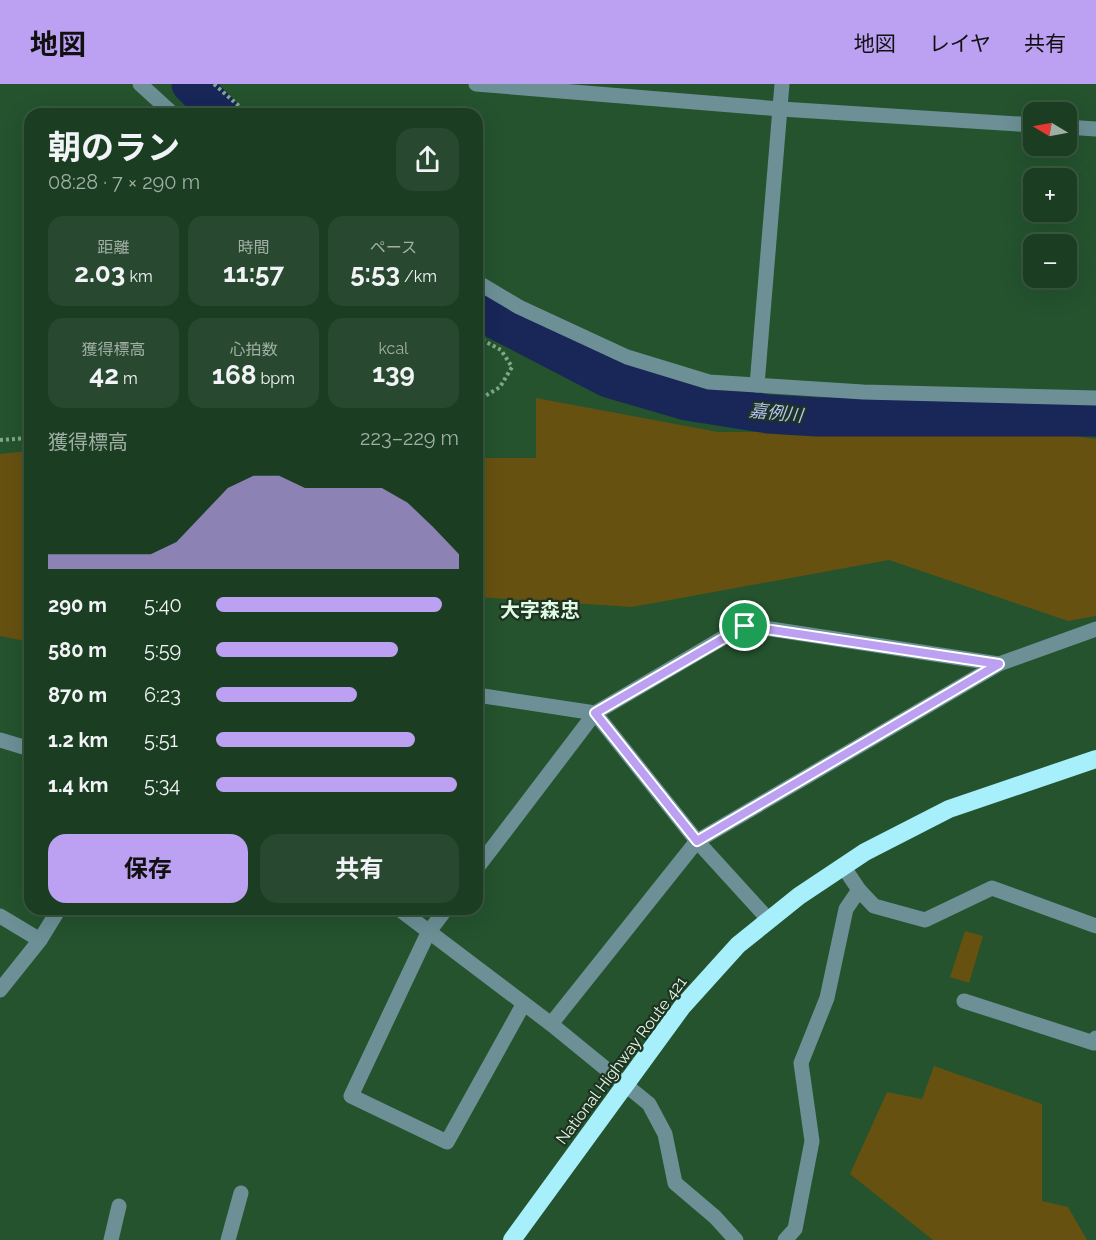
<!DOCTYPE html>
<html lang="ja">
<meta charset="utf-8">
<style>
body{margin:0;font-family:Raleway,"Noto Sans JP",sans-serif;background:#28492f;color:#f1f3f6;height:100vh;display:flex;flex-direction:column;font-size:22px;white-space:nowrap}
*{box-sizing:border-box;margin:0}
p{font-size:20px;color:#a0aea5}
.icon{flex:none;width:33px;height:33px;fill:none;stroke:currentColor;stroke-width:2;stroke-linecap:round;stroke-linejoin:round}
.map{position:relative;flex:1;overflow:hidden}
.sheet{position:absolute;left:24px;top:24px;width:459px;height:807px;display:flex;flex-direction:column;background:#1b3e22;border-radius:18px;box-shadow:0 6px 24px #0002,0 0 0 2px #395740}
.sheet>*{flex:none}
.needle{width:39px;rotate:280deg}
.fabs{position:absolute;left:1023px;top:18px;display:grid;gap:12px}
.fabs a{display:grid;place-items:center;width:54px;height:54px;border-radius:12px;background:#1b3e22;box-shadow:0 6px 24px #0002,0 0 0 2px #395740;font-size:30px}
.pin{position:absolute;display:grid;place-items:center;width:51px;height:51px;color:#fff;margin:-26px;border:3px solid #fff;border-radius:50%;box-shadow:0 2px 6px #0007}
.round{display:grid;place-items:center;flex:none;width:63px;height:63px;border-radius:18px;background:#28492f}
.summary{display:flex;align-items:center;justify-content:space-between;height:102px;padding:0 24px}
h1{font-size:33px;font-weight:700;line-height:45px}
.metrics{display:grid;grid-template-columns:repeat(3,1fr);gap:9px;height:102px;padding:6px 24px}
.metrics div{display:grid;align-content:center;border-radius:15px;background:#28492f;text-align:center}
.metrics b{font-size:26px;font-weight:700}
.metrics small{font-size:16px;font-weight:400}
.metrics p{font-size:16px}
.chart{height:168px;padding:12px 24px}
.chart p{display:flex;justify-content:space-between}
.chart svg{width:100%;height:108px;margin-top:6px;fill:#bca0f2;opacity:.7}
.cta{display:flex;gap:12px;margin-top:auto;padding:12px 24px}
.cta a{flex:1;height:69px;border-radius:18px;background:#bca0f2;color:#111;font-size:24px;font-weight:700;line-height:69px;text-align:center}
.cta a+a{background:#28492f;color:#f1f3f6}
ul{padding:0 24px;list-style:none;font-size:20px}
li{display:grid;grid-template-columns:96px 72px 1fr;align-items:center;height:45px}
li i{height:15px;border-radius:8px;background:#bca0f2}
header{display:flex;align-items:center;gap:36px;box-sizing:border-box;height:84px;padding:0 30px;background:#bca0f2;color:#111}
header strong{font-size:28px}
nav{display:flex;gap:33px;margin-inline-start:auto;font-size:21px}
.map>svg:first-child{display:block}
.green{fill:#675111}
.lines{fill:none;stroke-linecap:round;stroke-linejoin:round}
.river{stroke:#182658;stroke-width:39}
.path{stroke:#82a789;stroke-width:4;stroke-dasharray:3 3;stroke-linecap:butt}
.minor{stroke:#6c9096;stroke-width:15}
.highway{stroke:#a6effb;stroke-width:18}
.route-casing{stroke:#fff;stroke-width:12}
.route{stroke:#bca0f2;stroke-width:8}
.labels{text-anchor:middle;stroke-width:4.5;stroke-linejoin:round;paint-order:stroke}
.street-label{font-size:16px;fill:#e0fae3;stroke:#1f3322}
.water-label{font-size:18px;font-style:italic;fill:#b1c4f6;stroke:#1f3322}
.quarter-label{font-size:20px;font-weight:bold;fill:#e0fae3;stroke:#1f3322}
</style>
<header>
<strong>地図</strong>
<nav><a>地図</a><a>レイヤ</a><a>共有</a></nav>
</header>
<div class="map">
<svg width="1096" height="1156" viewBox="0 0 1096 1156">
<rect width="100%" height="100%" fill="#24532e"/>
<g class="green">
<path d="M536 314 718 348H1045L1096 355V532L1068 537 889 476 632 523 477 513V374H536Z"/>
<path d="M30 367V558L0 552V370Z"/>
<path d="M965 847 983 852 969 899 950 893Z"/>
<path d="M934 982 1042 1020V1117L1068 1123 1087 1156H933L850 1090 887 1008 922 1015Z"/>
</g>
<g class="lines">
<g class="river">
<path d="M191 0 221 30"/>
<path d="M477 226 608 294 687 317 768 330 817 333H1096"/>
</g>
<g class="path">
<path d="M214 0 248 30"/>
<path d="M477 253 501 266 512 283 500 303 477 317"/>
<path d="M0 356 30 354"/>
</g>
<g class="minor">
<path d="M140 0 173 30"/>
<path d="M476 0 781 25 1034 41"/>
<path d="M1066 43 1096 45"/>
<path d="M477 198 519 223 627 273 709 298 863 308 1096 314"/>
<path d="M757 301 782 0"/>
<path d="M477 611 595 629 697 757 769 836"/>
<path d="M0 656 30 665"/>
<path d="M477 784 595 629 745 541 999 580"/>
<path d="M859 806 874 822 925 836 992 804 1096 842"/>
<path d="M399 825 551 940 649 1020 665 1050 675 1099 715 1133 736 1156"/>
<path d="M446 825 428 849 351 1012 447 1058 523 921"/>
<path d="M0 832 40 856"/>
<path d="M0 906 40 856 59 825"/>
<path d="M964 917 1094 959 1096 954"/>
<path d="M551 940 697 757 999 580 1096 545"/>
<path d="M111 1156 119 1122"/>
<path d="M228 1156 241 1109"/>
<path d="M785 1156 795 1145 812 1057 801 979 827 914 846 825 859 806 843 782"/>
</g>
<path class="highway" d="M512 1156 682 923 738 861 799 812 865 768 949 725 1096 675"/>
</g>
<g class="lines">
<g class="route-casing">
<path id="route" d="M745 542 999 580 697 757 595 629Z"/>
</g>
<use href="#route" class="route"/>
</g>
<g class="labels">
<g class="street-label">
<text transform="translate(621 976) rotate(-53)" y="6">National Highway Route 421</text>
</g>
<g class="water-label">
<text transform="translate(776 329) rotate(6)" y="6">嘉例川</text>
</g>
<g class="quarter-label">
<text x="540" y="533">大字森忠</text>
</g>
</g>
</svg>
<div class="fabs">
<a><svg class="needle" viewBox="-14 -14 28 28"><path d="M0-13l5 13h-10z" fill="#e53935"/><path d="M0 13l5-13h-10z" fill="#a0aea5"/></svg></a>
<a>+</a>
<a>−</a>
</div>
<div class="pin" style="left:745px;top:542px;background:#1e9e55"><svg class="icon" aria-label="arrive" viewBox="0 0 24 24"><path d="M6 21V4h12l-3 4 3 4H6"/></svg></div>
<section class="sheet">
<div class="summary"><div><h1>朝のラン</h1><p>08:28 · 7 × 290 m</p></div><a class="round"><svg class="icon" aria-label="share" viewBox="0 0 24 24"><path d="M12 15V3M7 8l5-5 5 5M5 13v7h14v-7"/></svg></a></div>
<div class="metrics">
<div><p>距離</p><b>2.03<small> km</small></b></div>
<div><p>時間</p><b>11:57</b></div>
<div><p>ペース</p><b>5:53<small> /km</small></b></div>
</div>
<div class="metrics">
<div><p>獲得標高</p><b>42<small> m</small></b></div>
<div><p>心拍数</p><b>168<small> bpm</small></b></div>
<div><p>kcal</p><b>139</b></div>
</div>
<div class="chart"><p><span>獲得標高</span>223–229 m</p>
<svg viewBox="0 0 160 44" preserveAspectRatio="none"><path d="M0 44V38L10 38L20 38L30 38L40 38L50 33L60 22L70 11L80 6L90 6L100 11L110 11L120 11L130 11L140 17L150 27L160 38V44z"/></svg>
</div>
<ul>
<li><b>290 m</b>5:40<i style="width:93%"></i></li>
<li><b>580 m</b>5:59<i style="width:75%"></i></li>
<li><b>870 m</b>6:23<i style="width:58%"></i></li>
<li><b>1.2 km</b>5:51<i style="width:82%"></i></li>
<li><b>1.4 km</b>5:34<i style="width:99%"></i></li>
</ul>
<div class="cta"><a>保存</a><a>共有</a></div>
</section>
</div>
